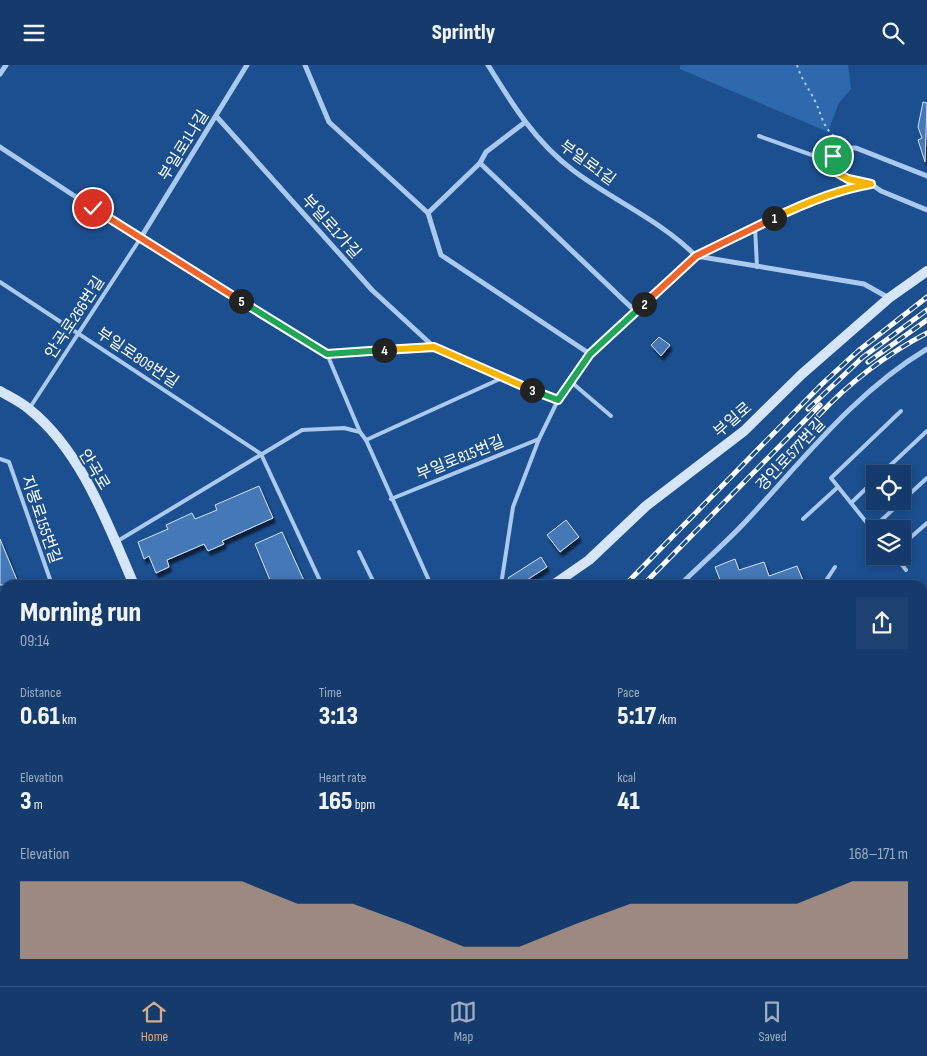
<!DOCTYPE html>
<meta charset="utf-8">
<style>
body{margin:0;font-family:"Sofia Sans Condensed","Noto Sans KR",sans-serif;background:#1d4271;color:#f1f3f6;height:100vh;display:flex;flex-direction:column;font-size:19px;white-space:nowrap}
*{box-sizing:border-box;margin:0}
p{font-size:16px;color:#9dadc1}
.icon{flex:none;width:28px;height:28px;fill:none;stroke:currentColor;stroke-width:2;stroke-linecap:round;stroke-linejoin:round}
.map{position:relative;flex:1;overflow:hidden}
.drawer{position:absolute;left:0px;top:515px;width:928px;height:406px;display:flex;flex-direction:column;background:#143b6b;border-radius:15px 15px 0 0;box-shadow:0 2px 8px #0003,0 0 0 1px #33557e}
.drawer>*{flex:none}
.controls{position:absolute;left:866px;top:400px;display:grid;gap:10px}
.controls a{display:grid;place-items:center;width:45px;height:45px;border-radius:0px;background:#143b6b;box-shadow:0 2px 8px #0003,0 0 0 1px #33557e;font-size:25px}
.pin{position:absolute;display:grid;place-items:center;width:42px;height:42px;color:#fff;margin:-21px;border:2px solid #fff;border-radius:50%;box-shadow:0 1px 5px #0007}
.km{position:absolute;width:25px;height:25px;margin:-12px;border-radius:50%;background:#222;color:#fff;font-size:14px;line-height:25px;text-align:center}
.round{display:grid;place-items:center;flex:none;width:52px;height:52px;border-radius:0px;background:#1d4271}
.headline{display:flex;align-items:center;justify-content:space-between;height:85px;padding:0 20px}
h1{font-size:28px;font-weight:800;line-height:38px}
.stats{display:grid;grid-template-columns:repeat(3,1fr);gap:8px;height:85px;padding:5px 20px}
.stats div{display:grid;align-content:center}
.stats b{font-size:25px;font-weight:800}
.stats small{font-size:14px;font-weight:400}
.stats p{font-size:14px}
.chart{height:140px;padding:10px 20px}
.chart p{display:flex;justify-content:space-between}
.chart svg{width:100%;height:90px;margin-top:5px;fill:#d6ab8b;opacity:.7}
header{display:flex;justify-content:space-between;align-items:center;height:65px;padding:0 20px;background:#143b6b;font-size:22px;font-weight:800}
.tab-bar{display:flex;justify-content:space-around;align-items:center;height:70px;border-top:1px solid #33557e;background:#143b6b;font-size:14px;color:#9dadc1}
.tab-bar a{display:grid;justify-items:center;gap:2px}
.tab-bar .on{color:#d6ab8b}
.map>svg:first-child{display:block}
.green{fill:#2e69ad}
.building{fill:#4478b7;stroke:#cfe3fa;filter:url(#shadow)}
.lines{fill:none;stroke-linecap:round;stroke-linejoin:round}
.path{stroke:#a9c9ee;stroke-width:2;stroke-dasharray:2.5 4;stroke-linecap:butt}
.lane{stroke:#a9c9ee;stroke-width:4}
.street{stroke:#a9c9ee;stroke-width:5}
.secondary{stroke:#d6e6fa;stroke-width:10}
.primary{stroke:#f0f6ff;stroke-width:12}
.rail-casing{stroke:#fff;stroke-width:5}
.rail{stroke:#1b4f8f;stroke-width:3;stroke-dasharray:9;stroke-linecap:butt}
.split-1-casing{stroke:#fff;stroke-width:10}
.split-2-casing{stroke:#fff;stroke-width:10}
.split-3-casing{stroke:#fff;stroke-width:10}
.split-4-casing{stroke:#fff;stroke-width:10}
.split-5-casing{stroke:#fff;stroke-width:10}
.split-6-casing{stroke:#fff;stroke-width:10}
.split-1{stroke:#f5b400;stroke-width:6}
.split-2{stroke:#f0652b;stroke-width:6}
.split-3{stroke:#22a559;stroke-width:6}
.split-4{stroke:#f5b400;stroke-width:6}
.split-5{stroke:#22a559;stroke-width:6}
.split-6{stroke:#f0652b;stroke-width:6}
.labels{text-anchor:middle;stroke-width:4;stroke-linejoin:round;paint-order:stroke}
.street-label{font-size:16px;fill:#fff;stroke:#1b4f8f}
</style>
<header><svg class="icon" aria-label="menu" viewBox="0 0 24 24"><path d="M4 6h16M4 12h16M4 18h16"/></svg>Sprintly<svg class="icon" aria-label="search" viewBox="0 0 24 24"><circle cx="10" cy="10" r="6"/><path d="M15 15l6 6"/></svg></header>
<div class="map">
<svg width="927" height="921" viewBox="0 0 927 921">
<defs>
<filter id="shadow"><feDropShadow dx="2.5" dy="4.5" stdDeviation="1" flood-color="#0009"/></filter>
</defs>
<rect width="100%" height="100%" fill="#1b4f8f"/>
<path class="green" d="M680 0H848L851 24 839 38 828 67 680 4Z"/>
<g class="building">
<path d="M923 37 927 38 925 97 918 75 922 73 918 62Z"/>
<path d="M659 272 670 280 661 291 651 280Z"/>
<path d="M259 421 273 453 222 476 224 479 208 486 204 479 167 495 169 502 156 508 149 491 144 494 138 477 168 464 166 460 192 448 195 454 217 445 215 440Z"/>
<path d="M566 455 579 472 560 487 547 470Z"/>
<path d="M282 467 306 520H272L255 479Z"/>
<path d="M0 474 19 520H0Z"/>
<path d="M541 492 547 502 519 520H513L508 513Z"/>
<path d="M735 494 739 505 764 497 769 511 797 501 805 520H722L715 502Z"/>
</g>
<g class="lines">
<path class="path" d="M797 0C801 14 810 25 816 38 823 54 824 67 841 75"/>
<g class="lane">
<path d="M759 71 834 98"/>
<path d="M755 161 757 202"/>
<path d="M0 217 261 389 322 520"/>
<path d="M327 289 360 367 366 375 431 520"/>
<path d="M570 316 611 351"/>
<path d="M29 344 140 174"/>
<path d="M366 375 502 313"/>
<path d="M0 394 9 397 52 520"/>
<path d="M881 409 927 366"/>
<path d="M391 434 539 374"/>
<path d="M902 436 927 413"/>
<path d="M851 438 875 415"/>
<path d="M803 454 838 422"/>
<path d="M872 464 902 436"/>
<path d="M875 468 831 413 901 346"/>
<path d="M116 477 302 365 344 363 360 367"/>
<path d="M902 480 927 458"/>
<path d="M359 487 375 520"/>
<path d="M895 491 906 505"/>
<path d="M501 520 513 442 539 374 558 335"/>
<path d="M823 520 835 502"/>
<path d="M0 579 5 592"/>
<path d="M0 696 5 694"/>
<path d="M399 916 401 921"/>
<path d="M194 921 199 916"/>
<path d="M273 921 278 916"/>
</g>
<g class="street">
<path d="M305 0 329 57 428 148 441 190 590 289"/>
<path d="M488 0C512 39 536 78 574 106 614 136 660 155 696 191L864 219 889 233"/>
<path d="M0 9 6 0"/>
<path d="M216 51 372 225 434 282"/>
<path d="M0 82 140 174 327 289 434 282 502 313 558 335 590 289 696 191 812 135 848 123 871 119 881 126 927 145"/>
<path d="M480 98 636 247"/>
<path d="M867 118 848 114 834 106 833 91 844 83H856L927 111"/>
<path d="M428 148 480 98 486 87 524 58"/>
<path d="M140 174 247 0"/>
<path d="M680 520C702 498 727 477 748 454 804 394 855 327 927 284"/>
<path d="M0 738 5 736"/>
<path d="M0 846 5 844"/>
<path d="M0 907 6 921"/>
</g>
<g class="secondary">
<path d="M0 326C10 332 21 337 29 344 82 386 108 460 134 520"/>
<path d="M553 520 589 495 646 441 744 366 802 309 889 233 927 206"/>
<path d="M0 619 5 617"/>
<path d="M378 916 380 921"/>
<path d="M62 921 66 916"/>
</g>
<g class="primary">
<path d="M922 842 927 841"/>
<path d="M699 921 708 916"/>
</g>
<g class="rail-casing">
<g id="rail">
<path d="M868 297 927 255"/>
<path d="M808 344 863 292 927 245"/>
<path d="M818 351C849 318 887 289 927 268"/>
<path d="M625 520 822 319 858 286 927 232"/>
<path d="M643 520 820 340"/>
<path d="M231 921 235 916"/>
<path d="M250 921 254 916"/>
</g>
</g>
<use href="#rail" class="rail"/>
</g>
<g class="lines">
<g class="split-1-casing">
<path id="split-1" d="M774 153C805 138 836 125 871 119L848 114 834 106 833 91"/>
</g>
<g class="split-2-casing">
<path id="split-2" d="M644 239 696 191 774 153"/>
</g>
<g class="split-3-casing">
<path id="split-3" d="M532 325 558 335 590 289 644 239"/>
</g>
<g class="split-4-casing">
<path id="split-4" d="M384 285 434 282 532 325"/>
</g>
<g class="split-5-casing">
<path id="split-5" d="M241 236 327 289 384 285"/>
</g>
<g class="split-6-casing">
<path id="split-6" d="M93 143 241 236"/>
</g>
<use href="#split-1" class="split-1"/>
<use href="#split-2" class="split-2"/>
<use href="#split-3" class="split-3"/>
<use href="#split-4" class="split-4"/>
<use href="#split-5" class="split-5"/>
<use href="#split-6" class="split-6"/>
</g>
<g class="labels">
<g class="street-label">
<text transform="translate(183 80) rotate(-58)" y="6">부일로1나길</text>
<text transform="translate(588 97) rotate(36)" y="6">부일로1길</text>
<text transform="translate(332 161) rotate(48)" y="6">부일로1가길</text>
<text transform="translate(74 252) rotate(-57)" y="6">안곡로266번길</text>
<text transform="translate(138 292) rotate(34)" y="6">부일로809번길</text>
<text transform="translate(732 354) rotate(-41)" y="6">부일로</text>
<text transform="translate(790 389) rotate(-47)" y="6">경인로577번길</text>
<text transform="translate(460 392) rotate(-22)" y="6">부일로815번길</text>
<text transform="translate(95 404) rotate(59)" y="6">안곡로</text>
<text transform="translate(42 454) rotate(71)" y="6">지봉로155번길</text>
</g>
</g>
</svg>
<div class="controls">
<a><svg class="icon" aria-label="locate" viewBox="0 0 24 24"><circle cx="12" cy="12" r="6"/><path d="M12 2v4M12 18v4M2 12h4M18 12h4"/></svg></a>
<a><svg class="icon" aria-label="layers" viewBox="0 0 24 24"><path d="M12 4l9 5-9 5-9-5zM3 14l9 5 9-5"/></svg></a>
</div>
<div class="pin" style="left:833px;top:91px;background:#1e9e55"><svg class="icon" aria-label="arrive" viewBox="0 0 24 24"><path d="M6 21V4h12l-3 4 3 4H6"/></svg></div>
<div class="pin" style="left:93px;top:143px;background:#d93025"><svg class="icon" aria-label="check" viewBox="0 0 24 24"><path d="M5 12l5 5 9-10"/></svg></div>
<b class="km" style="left:774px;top:153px">1</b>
<b class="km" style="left:644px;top:239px">2</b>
<b class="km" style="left:532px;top:325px">3</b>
<b class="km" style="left:384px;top:285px">4</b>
<b class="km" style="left:241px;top:236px">5</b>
<section class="drawer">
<div class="headline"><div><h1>Morning run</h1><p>09:14</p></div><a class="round"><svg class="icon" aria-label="share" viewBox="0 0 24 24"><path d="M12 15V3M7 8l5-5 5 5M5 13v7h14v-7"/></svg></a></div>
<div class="stats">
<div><p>Distance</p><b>0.61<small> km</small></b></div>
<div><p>Time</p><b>3:13</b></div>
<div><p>Pace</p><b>5:17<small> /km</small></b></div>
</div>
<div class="stats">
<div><p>Elevation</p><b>3<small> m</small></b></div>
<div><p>Heart rate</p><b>165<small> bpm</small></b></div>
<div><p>kcal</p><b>41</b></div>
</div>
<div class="chart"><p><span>Elevation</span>168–171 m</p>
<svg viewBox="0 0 160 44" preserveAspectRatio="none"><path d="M0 44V6L10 6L20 6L30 6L40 6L50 17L60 17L70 27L80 38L90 38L100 27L110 17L120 17L130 17L140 17L150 6L160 6V44z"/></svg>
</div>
</section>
</div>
<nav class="tab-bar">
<a class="on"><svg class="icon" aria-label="home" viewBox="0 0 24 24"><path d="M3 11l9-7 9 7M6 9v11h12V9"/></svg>Home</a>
<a><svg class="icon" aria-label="map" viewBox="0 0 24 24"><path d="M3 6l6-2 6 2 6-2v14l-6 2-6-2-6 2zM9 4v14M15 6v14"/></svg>Map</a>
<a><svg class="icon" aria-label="saved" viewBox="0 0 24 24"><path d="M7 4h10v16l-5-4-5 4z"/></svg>Saved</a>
</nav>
